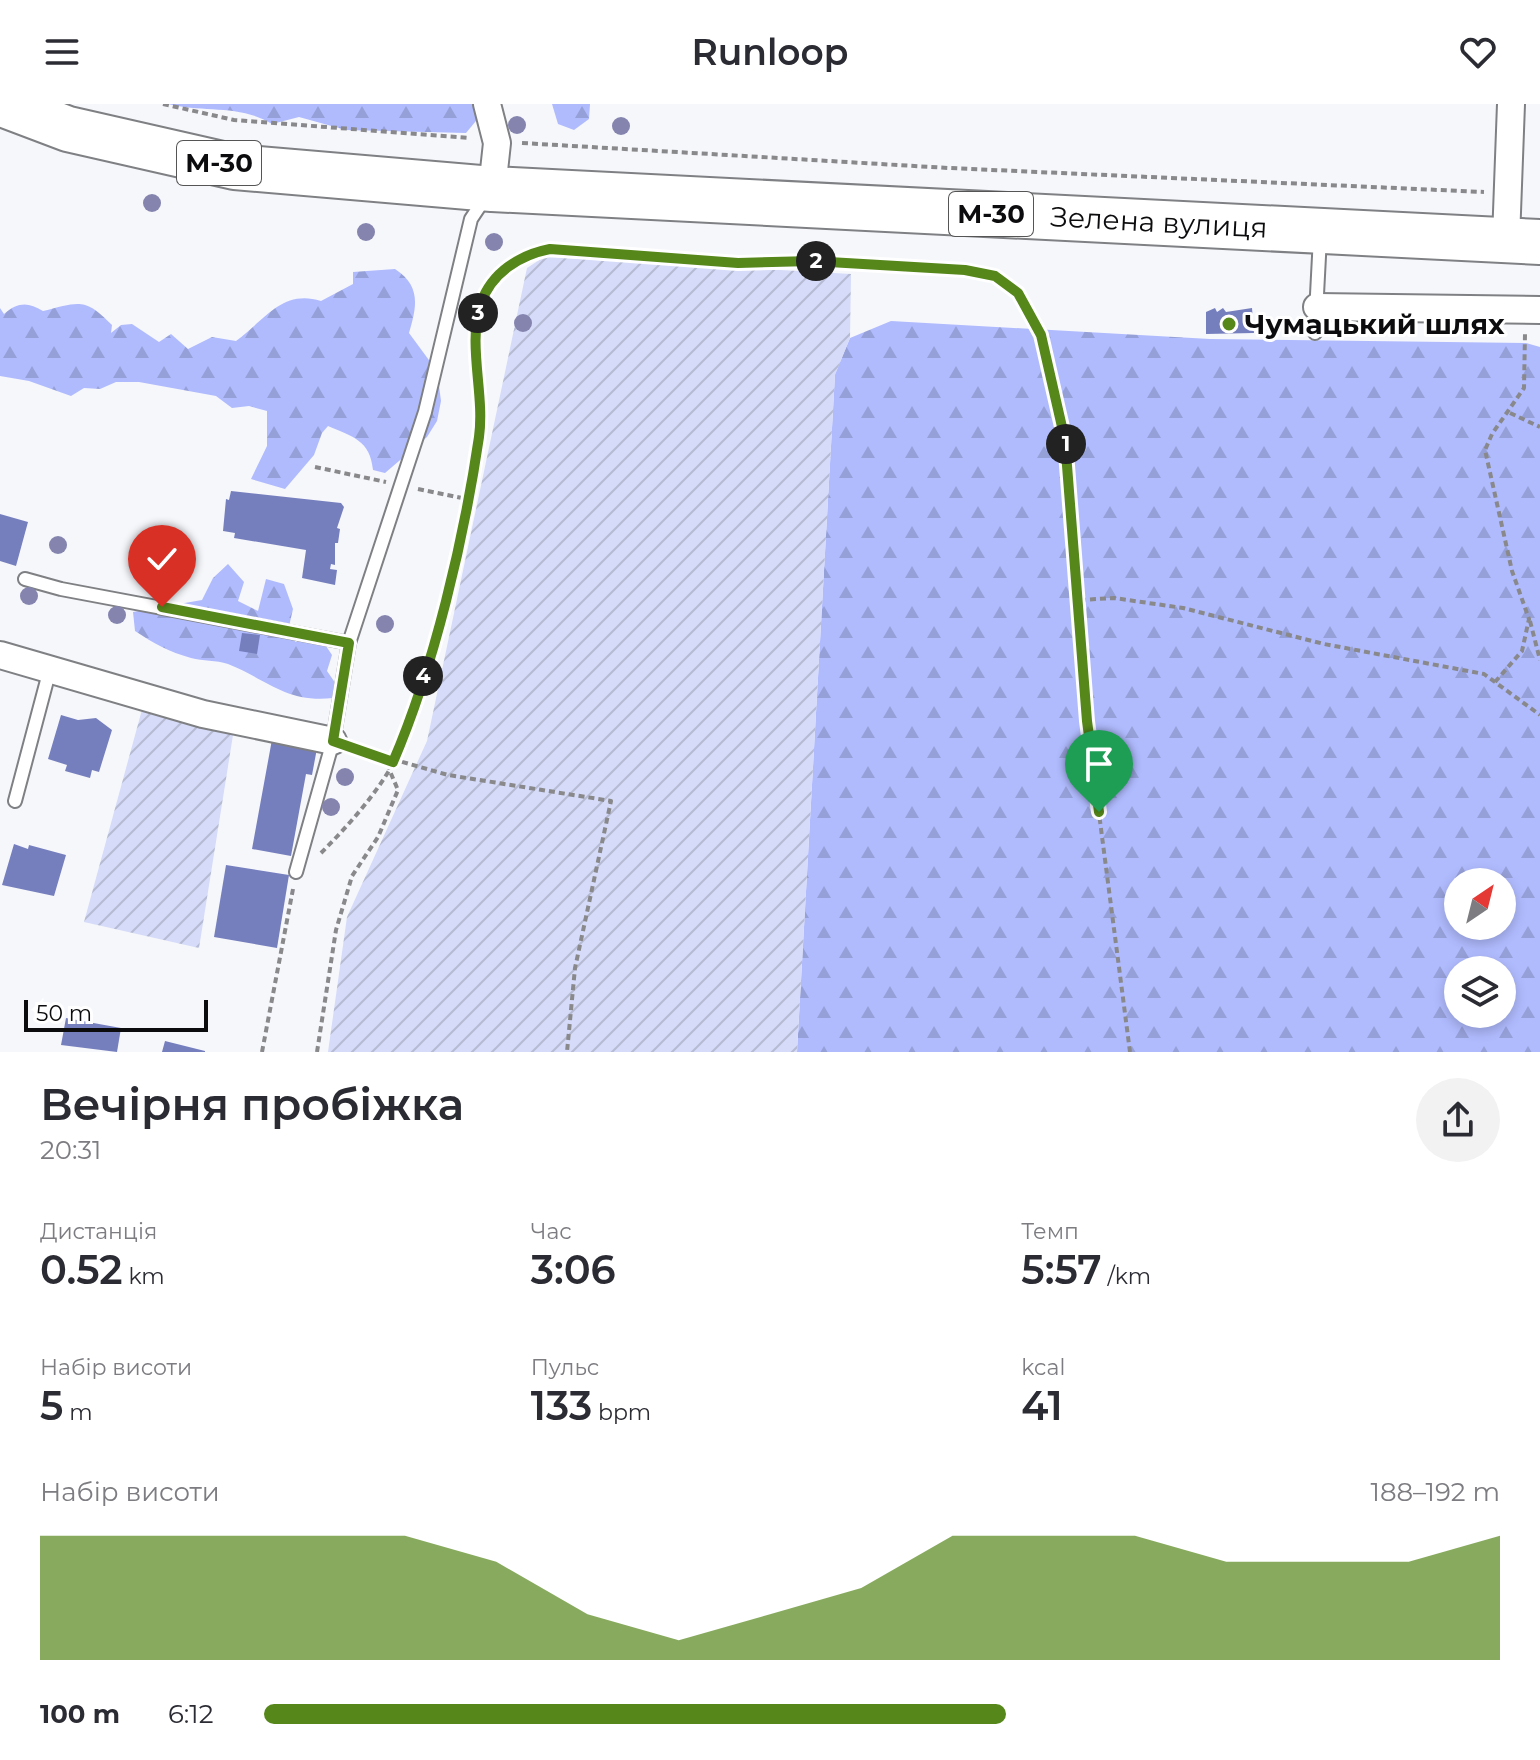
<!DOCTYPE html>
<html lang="uk">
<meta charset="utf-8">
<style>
body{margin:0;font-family:Montserrat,sans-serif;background:#f2f2f3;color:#2b2b33;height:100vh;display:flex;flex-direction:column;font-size:30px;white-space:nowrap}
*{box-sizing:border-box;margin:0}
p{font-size:26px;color:#7c7c81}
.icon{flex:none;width:44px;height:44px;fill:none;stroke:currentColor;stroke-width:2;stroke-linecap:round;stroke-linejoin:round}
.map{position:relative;height:948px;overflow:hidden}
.side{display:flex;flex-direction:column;background:#fff;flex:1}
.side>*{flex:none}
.needle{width:52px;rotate:35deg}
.controls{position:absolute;left:1444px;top:764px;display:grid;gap:16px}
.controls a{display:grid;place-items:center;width:72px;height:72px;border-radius:50%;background:#fff;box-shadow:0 4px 12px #0003;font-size:40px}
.scale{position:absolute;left:24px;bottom:20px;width:184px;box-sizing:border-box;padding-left:8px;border:4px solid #0c0c0e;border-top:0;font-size:22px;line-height:28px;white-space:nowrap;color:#0c0c0e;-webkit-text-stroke:6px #fff;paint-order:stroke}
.pin{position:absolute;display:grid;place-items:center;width:68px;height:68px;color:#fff;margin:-82px -34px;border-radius:50% 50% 50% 0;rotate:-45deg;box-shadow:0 0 8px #0007}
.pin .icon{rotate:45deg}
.km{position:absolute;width:40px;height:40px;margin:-20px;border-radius:50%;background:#222;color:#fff;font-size:22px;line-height:40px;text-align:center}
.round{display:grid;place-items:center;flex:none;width:84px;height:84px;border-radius:42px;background:#f2f2f3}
.head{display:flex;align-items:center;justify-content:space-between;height:136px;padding:0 40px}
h1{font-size:44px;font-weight:600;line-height:60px}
.figures{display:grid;grid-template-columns:repeat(3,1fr);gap:12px;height:136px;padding:8px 40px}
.figures div{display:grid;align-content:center}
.figures b{font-size:40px;font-weight:600}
.figures small{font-size:22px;font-weight:400}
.figures p{font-size:22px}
.chart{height:224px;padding:16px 40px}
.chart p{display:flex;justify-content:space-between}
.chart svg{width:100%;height:144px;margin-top:8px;fill:#56871b;opacity:.7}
ul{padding:0 40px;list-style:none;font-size:26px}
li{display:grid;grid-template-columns:128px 96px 1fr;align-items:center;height:60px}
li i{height:20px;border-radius:10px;background:#56871b}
header{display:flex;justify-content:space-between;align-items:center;height:104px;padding:0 40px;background:#fff;font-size:36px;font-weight:600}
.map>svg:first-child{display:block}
.forest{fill:url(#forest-firs);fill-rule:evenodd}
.garden{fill:url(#garden-furrows)}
.building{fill:#767fbe}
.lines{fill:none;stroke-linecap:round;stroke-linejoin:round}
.lane-casing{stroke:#7f8083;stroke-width:16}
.street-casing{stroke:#7f8083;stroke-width:30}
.highway-casing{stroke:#7f8083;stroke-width:48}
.path{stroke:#89898c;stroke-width:4;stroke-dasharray:6 4;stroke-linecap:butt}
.lane{stroke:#fff;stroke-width:12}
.street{stroke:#fff;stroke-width:26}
.highway{stroke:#fff;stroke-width:44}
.tree{fill:#8484af}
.route-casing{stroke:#fff;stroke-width:16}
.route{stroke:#56871b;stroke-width:10}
.poi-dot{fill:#56871b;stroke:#fff;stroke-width:3}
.labels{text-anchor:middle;stroke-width:6;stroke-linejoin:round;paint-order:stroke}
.shield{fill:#fff;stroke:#555556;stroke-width:2}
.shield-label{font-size:26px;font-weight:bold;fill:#0c0c0e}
.street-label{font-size:28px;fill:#0c0c0e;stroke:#fff}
.poi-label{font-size:28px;font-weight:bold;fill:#0c0c0e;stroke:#fff;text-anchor:start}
</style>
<header><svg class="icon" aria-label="menu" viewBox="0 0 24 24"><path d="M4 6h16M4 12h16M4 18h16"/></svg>Runloop<svg class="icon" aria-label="heart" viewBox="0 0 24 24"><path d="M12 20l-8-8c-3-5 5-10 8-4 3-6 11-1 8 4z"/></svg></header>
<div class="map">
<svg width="1540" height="948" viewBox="0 0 1540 948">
<defs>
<pattern id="forest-firs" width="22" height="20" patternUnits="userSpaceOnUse" patternTransform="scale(2)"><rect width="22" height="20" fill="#b0bbfe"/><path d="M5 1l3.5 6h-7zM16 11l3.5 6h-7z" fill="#96a0d8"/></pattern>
<pattern id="garden-furrows" width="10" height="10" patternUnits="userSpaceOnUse" patternTransform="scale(2)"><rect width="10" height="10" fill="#d5dbf8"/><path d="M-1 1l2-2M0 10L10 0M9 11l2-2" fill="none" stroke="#b6bbd3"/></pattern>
</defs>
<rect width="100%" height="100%" fill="#f6f7fb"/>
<g class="forest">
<path d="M168 0H484L485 6 466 29 346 26 299 13 272 20C240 0 203 9 168 0Z"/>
<path d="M552 0H590L589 15 574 26 558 20Z"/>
<path d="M395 165C421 182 417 202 409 229L437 267 441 297 437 317 427 333 385 369 373 366C370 336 353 333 328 322L322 329 314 351 285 385 251 375 267 342V307L249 302 232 304 216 292 139 278H116L100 285 84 284 71 292 29 277 0 272V204L4 210C18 198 28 198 43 207 79 198 85 193 112 221L111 229 121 221 132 220 159 238 171 230 188 245 212 233 236 237C265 216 282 185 321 197L353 180V168Z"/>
<path d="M891 217 1210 235 1526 239 1540 243V948H797L835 270 850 234ZM1458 778H1502V822H1458ZM1458 866H1502V910H1458Z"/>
<path d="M228 460 244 478 238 497 258 507 266 475 284 480 293 505 287 531 296 538 314 524 332 551 327 567 336 580 333 594C286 599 268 576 228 560 216 556 203 557 191 554 169 548 153 539 135 527L133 508 202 496 213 474Z"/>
</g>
<g class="garden">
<path d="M544 153 851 170 850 234 835 271 797 948H328L347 813 427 637 527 164Z"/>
<path d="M143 602 233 631 199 844 84 818Z"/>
</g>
<g class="building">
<path d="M1215 204 1217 208 1223 204 1226 208 1252 204 1254 229 1206 230V208Z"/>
<path d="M231 387 341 399 344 403 337 424 340 425 338 439H335V461L331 460 330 465 337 466 335 481 302 474 306 446 234 434 235 429 223 427 226 395 229 396Z"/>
<path d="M0 410 28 418 16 462 0 457Z"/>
<path d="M242 529 260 531 257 550 239 547Z"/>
<path d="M61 611 78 616 96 614 112 626 99 668 92 666 90 674 65 667 67 661 48 655Z"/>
<path d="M273 630 318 639 312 671 306 670 291 752 252 745Z"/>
<path d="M14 740 28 745 29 741 66 751 54 792 2 781Z"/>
<path d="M226 761 289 771 277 844 214 833Z"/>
<path d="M66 914 121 924 117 948 61 941Z"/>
<path d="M165 937 205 947V948H162Z"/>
</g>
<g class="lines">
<g class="lane-casing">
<g id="lane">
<path d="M1315 229 1320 133"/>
<path d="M25 475 61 485 349 539"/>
<path d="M15 697 50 565"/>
<path d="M296 768 333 637 349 539 425 308 471 115 485 94"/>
</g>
</g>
<g class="street-casing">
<g id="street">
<path d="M487 0 497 39 492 85"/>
<path d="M1506 135 1511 0"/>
<path d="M1317 203 1540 206"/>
<path d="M0 551 203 610 333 637"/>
</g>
</g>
<g class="highway-casing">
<path id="highway" d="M2 0 68 25 235 63 492 85 1540 138"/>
</g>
<g class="path">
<path d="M163 0 234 16 470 34"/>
<path d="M522 39 949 64 1484 88"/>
<path d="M1510 309 1540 323"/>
<path d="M315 363 386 378"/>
<path d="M418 385 467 395"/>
<path d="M1080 496 1114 494 1183 504 1324 540 1484 570 1540 611"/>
<path d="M1530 517 1540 556"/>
<path d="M1495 578 1522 547 1529 515 1512 467 1485 346 1492 330 1524 284 1525 230"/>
<path d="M354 644 448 671 611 697 575 864 567 948"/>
<path d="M321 749C346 724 372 695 390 665 406 635 415 599 424 567 447 491 470 410 479 331 484 288 466 239 482 198 493 168 520 151 550 145L738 159 812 157 965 166 995 172 1018 189 1041 231 1065 336 1087 617 1130 948"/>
<path d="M262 948 293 785"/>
<path d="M317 948 336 826 352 772 378 733 398 686 389 665"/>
</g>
<use href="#lane" class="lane"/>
<use href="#street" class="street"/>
<use href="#highway" class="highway"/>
</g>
<g class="tree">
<circle cx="517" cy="21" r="9"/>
<circle cx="621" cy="22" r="9"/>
<circle cx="152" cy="99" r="9"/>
<circle cx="366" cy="128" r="9"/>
<circle cx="494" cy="138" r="9"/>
<circle cx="523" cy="219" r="9"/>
<circle cx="58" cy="441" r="9"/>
<circle cx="29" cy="492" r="9"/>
<circle cx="117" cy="511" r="9"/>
<circle cx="385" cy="520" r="9"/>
<circle cx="345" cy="673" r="9"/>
<circle cx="331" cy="703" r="9"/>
</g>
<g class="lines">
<g class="route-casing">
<path id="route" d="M162 503 349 539 333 637 393 658C434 563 464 435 479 333 485 289 467 241 481 199 492 168 520 151 550 145L738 159 812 157 965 166 995 172 1018 189 1041 231 1065 336 1087 617 1099 708"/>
</g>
<use href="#route" class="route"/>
</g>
<circle class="poi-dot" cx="1229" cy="220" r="8"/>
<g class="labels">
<g class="shield">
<rect x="177" y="37" width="84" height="44" rx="6"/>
<rect x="949" y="88" width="84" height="44" rx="6"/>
</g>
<g class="shield-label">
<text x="219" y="68">М-30</text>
<text x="991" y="119">М-30</text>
</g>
<g class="street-label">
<text transform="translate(1159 118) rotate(3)" y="10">Зелена вулиця</text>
</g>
<g class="poi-label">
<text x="1245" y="230">Чумацький шлях</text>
</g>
</g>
</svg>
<div class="controls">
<a><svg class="needle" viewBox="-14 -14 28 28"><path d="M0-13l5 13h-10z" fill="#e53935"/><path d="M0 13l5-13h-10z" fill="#7c7c81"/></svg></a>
<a><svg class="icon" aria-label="layers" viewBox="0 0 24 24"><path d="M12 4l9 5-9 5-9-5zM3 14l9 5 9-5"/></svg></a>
</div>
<div class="scale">50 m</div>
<div class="pin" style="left:1099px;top:708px;background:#1e9e55"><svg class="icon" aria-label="arrive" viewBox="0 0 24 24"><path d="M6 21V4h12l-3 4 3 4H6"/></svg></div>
<div class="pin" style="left:162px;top:503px;background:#d93025"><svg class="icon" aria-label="check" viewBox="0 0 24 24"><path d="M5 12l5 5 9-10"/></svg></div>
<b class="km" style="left:1066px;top:340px">1</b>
<b class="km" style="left:816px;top:157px">2</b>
<b class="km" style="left:478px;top:209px">3</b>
<b class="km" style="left:423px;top:572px">4</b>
</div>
<section class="side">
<div class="head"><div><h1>Вечірня пробіжка</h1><p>20:31</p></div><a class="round"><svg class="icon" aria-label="share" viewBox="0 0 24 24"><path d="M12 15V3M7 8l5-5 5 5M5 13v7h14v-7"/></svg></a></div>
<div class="figures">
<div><p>Дистанція</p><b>0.52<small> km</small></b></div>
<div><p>Час</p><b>3:06</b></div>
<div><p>Темп</p><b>5:57<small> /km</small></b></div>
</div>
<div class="figures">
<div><p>Набір висоти</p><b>5<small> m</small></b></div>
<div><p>Пульс</p><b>133<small> bpm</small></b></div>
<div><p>kcal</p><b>41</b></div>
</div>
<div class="chart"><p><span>Набір висоти</span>188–192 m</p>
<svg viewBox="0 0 160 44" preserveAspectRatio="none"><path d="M0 44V6L10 6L20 6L30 6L40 6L50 14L60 30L70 38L80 30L90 22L100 6L110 6L120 6L130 14L140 14L150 14L160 6V44z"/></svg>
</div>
<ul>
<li><b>100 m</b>6:12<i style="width:60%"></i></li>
</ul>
</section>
